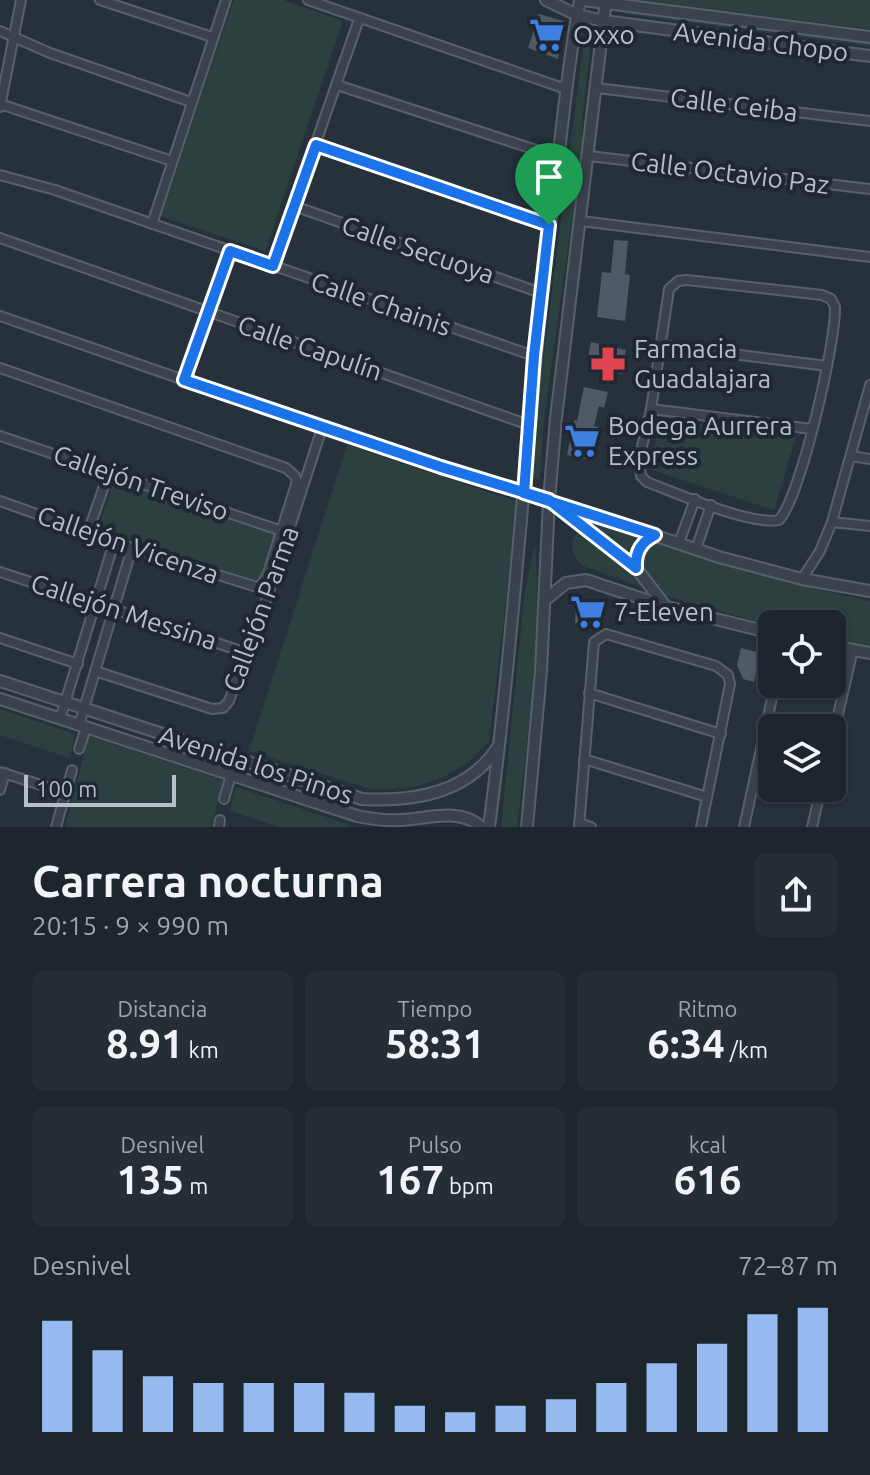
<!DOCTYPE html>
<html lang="es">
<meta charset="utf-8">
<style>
body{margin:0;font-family:Ubuntu,sans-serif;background:#252d35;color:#f1f3f6;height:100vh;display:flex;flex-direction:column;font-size:30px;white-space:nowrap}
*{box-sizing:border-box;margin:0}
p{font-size:26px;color:#a0a5aa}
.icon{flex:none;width:44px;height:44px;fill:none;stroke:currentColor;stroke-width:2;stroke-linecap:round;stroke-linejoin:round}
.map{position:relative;height:827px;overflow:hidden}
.side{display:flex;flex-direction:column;background:#1d252d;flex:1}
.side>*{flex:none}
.buttons{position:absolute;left:758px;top:610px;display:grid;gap:16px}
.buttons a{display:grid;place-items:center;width:88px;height:88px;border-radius:12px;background:#1d252d;box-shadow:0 2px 6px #0004,0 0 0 2px #3b4249;font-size:40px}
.scale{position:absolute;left:24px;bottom:20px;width:152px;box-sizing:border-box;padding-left:8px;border:4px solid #b6bec8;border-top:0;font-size:22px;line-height:28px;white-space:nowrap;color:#b6bec8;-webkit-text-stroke:6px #1f2732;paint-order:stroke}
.pin{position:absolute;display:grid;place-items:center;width:68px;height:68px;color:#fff;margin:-82px -34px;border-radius:50% 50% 50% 0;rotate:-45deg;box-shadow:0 0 8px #0007}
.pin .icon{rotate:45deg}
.round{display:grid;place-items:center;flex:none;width:84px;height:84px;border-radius:12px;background:#252d35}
.head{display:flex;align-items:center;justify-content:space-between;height:136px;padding:0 32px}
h1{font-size:44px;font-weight:600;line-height:60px}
.figures{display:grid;grid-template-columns:repeat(3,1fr);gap:12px;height:136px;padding:8px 32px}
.figures div{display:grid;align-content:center;border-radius:12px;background:#252d35;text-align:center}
.figures b{font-size:40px;font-weight:600}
.figures small{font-size:22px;font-weight:400}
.figures p{font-size:22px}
.chart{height:224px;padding:16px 32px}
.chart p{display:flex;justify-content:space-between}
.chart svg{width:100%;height:144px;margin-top:8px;stroke:#94baef;stroke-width:6}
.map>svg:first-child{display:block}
.green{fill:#2c4040}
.building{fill:#505a67}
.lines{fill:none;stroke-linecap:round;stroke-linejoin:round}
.minor-casing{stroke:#58606b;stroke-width:12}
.tertiary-casing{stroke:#58606b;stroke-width:14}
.minor{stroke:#3a424d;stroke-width:8}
.tertiary{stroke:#3a424d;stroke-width:10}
.route-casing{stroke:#fff;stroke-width:16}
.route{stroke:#1a73e8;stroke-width:10}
.labels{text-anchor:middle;stroke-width:8;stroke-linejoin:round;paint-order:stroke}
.poi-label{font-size:26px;fill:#b6bec8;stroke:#1f2732;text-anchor:start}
.street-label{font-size:26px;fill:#b6bec8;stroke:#1f2732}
</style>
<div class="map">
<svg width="870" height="827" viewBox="0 0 870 827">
<rect width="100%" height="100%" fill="#27313c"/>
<g class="green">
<path d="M234 0H283L343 21 265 251 161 216Z"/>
<path d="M638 0H870V29Z"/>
<path d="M626 10 870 39V46L625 14Z"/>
<path d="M584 39 591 40 582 122V146L544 419 540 479H531L537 411Z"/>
<path d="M660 419 796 436 774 510 650 469Z"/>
<path d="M347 445 518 502 489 741 470 761 442 778 414 787 373 790 249 751Z"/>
<path d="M114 479 274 534 259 582 99 528Z"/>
<path d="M588 524 602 525C690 556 778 583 870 601V647L832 639V624L772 626 664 595 583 566C567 552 569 534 588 524Z"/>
<path d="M535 543C542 637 528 733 517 827H501L525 590Z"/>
<path d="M0 709 75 734 70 758 0 735Z"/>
<path d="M89 736 223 780 212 827H65Z"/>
<path d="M236 787 356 827H279L230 811Z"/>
</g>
<g class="building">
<path d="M539 14 563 21 558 59 528 48Z"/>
<path d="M614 240 628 241 625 274 630 275 625 321 597 317 602 272 611 273Z"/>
<path d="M591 342 626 350 622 374 595 369 588 358Z"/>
<path d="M584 387 608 392 604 408 599 406 594 426 598 427 590 460 567 455 574 420 577 421Z"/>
<path d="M583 599 603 600 598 619 586 624 575 623 576 605Z"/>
<path d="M741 648 761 653 754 682 743 679 737 665Z"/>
</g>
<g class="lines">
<g class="minor-casing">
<g id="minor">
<path d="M100 0 212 37"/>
<path d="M308 0 566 89"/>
<path d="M0 31 50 53 191 102"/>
<path d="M337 85 558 157"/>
<path d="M597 88 870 121"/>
<path d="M0 104 172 161"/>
<path d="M0 107 21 0"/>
<path d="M316 145 549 225"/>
<path d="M589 156 870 189"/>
<path d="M0 175 55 190 534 356"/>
<path d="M294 206 541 293"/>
<path d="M581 221 870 257"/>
<path d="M152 224 226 0"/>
<path d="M0 238 529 425"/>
<path d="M273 266 359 19"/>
<path d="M687 280 822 295 831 299 835 307C836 342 801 496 779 520 751 526 676 493 647 482L641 476 639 459 651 409 669 289 678 281Z"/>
<path d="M0 316 322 428 524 493"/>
<path d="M662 345 827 366"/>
<path d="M0 368 286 468 295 476 297 481 268 573 260 588 132 548 0 501"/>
<path d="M184 380 230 251"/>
<path d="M651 409 812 429"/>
<path d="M0 436 282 531"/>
<path d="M851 456 870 459"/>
<path d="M832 522 870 526"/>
<path d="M88 532 109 472"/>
<path d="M679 543 695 499"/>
<path d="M696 549 711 505"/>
<path d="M0 572 247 653"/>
<path d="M802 579 820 551 832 522 870 385"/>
<path d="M0 638 78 664"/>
<path d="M95 671 212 709 223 708 229 701 269 592 322 428"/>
<path d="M589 693 721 734"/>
<path d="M60 719 114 542"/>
<path d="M79 725 132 548"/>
<path d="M832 740 853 650"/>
<path d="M79 749 86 728"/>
<path d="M584 759 707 797"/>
<path d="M0 772 66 793"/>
<path d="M0 790 5 773"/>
<path d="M224 799 231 775"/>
<path d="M579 823 591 827"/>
<path d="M56 827 72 770"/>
<path d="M219 827 220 820"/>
<path d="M579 827 594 642 606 634 716 666 728 675 730 684 701 827"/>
<path d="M744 827 775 684"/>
<path d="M812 827 821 788"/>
</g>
</g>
<g class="tertiary-casing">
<g id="tertiary">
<path d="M546 0 577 15 604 21 870 56"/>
<path d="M583 0 870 37"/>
<path d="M524 493 549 500 636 568 666 607"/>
<path d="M549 500 719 557 802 579 870 591"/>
<path d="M636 568C635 552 641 542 655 535"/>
<path d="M545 600 566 583 586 580 667 607 772 633"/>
<path d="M832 646 870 653"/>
<path d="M0 681 362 799C413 802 467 794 497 748"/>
<path d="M0 699 357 816C371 819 386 821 401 820 427 819 460 807 481 827"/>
<path d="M489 827C518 608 528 387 557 168 564 112 569 56 580 0"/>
<path d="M527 827 541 671 549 500 556 418 606 0"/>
</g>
</g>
<use href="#minor" class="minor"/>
<use href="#tertiary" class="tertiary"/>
</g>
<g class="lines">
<g class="route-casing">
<path id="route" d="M549 225 316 145 273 266 230 251 184 380 441 467 549 500 636 568C635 552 641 542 655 535L524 493 534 356 549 225"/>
</g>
<use href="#route" class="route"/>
</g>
<defs>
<g id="supermarket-bare" transform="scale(2.76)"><path d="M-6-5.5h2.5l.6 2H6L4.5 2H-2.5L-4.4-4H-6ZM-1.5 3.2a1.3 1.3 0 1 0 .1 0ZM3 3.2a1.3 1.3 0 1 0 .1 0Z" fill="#3f7fe0" stroke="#1f2732" stroke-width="2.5" paint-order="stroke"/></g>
<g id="pharmacy-bare" transform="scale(2.76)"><path d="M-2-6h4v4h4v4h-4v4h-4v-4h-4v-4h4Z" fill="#e0444e" stroke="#1f2732" stroke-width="2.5" paint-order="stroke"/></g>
</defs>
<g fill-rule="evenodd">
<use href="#supermarket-bare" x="547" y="35"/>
<use href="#pharmacy-bare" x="608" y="364"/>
<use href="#supermarket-bare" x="582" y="441"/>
<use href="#supermarket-bare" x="588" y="612"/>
</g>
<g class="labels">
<g class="poi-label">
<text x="573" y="44">Oxxo</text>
<text x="634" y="358">Farmacia<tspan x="634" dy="30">Guadalajara</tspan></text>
<text x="608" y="435">Bodega Aurrera<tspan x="608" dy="30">Express</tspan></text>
<text x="614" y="621">7-Eleven</text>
</g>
<g class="street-label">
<text transform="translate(761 42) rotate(7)" y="9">Avenida Chopo</text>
<text transform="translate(734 105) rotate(7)" y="9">Calle Ceiba</text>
<text transform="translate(730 173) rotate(7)" y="9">Calle Octavio Paz</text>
<text transform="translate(418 250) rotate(19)" y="9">Calle Secuoya</text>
<text transform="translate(381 304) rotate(19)" y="9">Calle Chainis</text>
<text transform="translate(310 348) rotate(19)" y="9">Calle Capulín</text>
<text transform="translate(141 483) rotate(19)" y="9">Callejón Treviso</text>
<text transform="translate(128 545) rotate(19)" y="9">Callejón Vicenza</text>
<text transform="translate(261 609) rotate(-70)" y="9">Callejón Parma</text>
<text transform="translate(124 612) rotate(18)" y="9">Callejón Messina</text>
<text transform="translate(256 765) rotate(18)" y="9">Avenida los Pinos</text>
</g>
</g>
</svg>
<div class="buttons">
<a><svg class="icon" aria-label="locate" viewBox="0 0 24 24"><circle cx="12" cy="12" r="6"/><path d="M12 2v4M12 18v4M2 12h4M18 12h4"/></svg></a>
<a><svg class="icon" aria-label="layers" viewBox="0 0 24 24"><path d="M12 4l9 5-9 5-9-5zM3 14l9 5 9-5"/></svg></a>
</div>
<div class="scale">100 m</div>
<div class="pin" style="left:549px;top:225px;background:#1e9e55"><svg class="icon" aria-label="arrive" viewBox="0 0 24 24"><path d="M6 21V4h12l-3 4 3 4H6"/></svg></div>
</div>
<section class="side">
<div class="head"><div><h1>Carrera nocturna</h1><p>20:15 · 9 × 990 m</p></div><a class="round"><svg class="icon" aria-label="share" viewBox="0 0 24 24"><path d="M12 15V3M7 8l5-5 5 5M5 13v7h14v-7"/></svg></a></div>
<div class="figures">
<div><p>Distancia</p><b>8.91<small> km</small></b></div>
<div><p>Tiempo</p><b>58:31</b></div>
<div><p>Ritmo</p><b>6:34<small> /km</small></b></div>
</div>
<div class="figures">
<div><p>Desnivel</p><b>135<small> m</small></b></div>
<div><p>Pulso</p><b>167<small> bpm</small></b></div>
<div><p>kcal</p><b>616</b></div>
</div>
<div class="chart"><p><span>Desnivel</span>72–87 m</p>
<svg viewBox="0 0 160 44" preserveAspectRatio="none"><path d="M5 44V10M15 44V19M25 44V27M35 44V29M45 44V29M55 44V29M65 44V32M75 44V36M85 44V38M95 44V36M105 44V34M115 44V29M125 44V23M135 44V17M145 44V8M155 44V6"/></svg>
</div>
</section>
